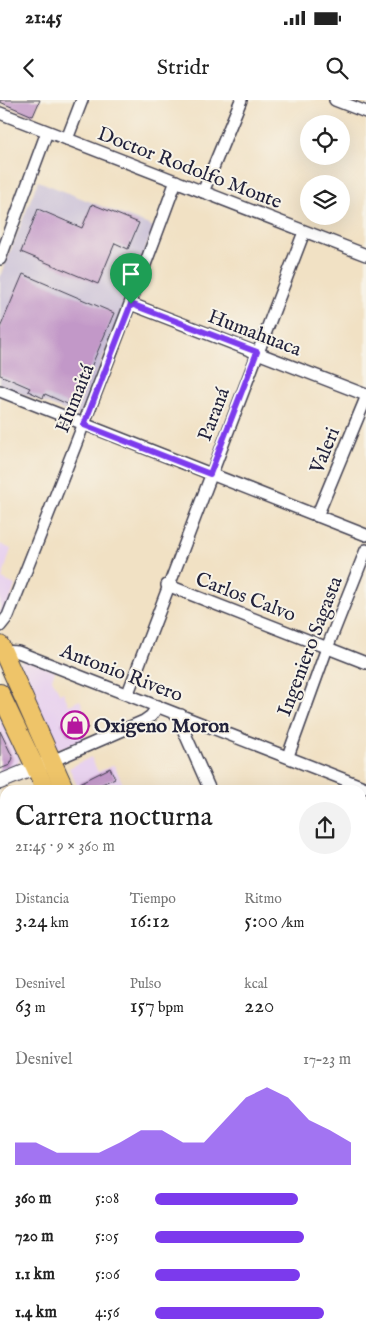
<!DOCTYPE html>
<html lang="es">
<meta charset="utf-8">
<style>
body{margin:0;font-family:"IM FELL English",serif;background:#f2f2f2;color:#222;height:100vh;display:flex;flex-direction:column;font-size:19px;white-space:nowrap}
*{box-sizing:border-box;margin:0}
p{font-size:16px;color:#767676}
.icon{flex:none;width:28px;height:28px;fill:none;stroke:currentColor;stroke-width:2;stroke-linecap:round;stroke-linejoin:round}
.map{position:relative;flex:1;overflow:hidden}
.panel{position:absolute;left:0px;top:685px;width:366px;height:556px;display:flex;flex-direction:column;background:#fff;border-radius:15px 15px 0 0;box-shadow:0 5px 20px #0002}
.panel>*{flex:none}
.tools{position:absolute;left:300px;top:15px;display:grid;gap:10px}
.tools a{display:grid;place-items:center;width:50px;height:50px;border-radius:50%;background:#fff;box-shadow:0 5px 20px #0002;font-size:25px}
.pin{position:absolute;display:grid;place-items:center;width:42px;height:42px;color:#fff;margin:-51px -21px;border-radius:50% 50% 50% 0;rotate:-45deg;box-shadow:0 0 5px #0007}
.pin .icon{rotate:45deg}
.round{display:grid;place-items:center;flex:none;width:52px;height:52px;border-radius:26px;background:#f2f2f2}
.overview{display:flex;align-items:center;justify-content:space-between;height:85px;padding:0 15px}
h1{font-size:28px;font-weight:600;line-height:38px}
.figures{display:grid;grid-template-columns:repeat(3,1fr);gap:8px;height:85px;padding:5px 15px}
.figures div{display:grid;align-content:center}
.figures b{font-size:21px;font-weight:600}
.figures small{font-size:14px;font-weight:400}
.figures p{font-size:14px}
.chart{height:140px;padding:10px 15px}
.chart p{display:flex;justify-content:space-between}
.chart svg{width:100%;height:90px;margin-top:5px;fill:#7c3aed;opacity:.7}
ul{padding:0 15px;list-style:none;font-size:16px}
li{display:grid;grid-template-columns:80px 60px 1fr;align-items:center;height:38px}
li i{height:12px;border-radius:6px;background:#7c3aed}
.status{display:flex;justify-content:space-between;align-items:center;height:35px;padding:0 25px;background:#fff;direction:ltr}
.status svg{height:14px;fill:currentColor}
header{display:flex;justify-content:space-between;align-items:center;height:65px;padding:0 15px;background:#fff;font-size:22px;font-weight:600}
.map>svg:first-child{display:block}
.built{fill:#e8d2ee}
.industrial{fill:#c9bfd7}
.building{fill:#c298c8}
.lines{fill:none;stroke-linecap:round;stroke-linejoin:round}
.minor-casing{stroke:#413f50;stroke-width:14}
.tertiary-casing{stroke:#413f50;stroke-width:16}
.primary-casing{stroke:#413f50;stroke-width:20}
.minor{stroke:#fff;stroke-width:11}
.tertiary{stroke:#fff;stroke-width:14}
.primary{stroke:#eec469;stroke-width:18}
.route-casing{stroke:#fff;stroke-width:10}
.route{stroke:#7c3aed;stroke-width:6}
.labels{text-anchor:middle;stroke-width:4;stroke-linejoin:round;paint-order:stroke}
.street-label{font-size:20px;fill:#22223b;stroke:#f7f3e8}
.poi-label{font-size:20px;font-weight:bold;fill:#22223b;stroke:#f7f3e8;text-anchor:start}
</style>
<div class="status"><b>21:45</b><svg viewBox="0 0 49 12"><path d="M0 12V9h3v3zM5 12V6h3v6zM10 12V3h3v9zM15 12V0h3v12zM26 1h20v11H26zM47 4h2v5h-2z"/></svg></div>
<header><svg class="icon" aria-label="back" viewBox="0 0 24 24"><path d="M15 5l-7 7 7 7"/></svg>Stridr<svg class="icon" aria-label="search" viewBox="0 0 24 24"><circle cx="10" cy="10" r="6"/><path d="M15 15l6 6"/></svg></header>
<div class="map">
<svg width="366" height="1241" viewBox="0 0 366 1241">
<rect width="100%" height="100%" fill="#f7f3e8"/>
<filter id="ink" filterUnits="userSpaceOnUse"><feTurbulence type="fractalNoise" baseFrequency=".02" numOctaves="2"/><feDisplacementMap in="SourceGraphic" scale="10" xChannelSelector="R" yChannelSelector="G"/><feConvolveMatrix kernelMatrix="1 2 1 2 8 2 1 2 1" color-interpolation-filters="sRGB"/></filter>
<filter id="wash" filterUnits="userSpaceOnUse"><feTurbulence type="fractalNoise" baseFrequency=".0096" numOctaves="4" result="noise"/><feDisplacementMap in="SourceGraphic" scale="20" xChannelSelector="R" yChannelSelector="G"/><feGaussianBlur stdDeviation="1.12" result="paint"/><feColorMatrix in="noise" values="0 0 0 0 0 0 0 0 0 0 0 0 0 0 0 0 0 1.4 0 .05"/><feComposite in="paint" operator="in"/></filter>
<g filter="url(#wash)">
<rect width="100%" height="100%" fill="#f1e1c4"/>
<g class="built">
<path d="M0 444 11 449 2 479 15 485 6 513 0 517Z"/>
<path d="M23 560H28L55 571 52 579 60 594 63 592 69 605 80 600 86 614 78 618 86 639 67 647 57 648 53 645 18 565Z"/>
<path d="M0 614 20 658 15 669 0 675Z"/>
<path d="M91 657 98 672 114 665 126 690H79L69 668Z"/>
<path d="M5 715V798L0 801V750L3 748 0 741V717Z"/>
<path d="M361 1203 366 1207V1241H338L335 1236H361Z"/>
<path d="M171 1236H281L283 1241H160Z"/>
</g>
<path class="industrial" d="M38 81 154 127 80 317 0 285V177Z"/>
<g id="blocks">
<g class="building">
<path d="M0 0H40L33 16 0 2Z"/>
<path d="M92 104 139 123 128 149 115 143 98 184 21 152 38 109 82 128Z"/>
<path d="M23 174 114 213 74 307 45 294 43 298 28 291 30 288 0 275V228Z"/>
<path d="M82 614 88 628 71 635 67 634 61 623Z"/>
<path d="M0 631 13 658 10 665 0 669Z"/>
<path d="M110 668 115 678 89 690H83L80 683Z"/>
</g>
</g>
</g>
<g filter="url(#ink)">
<use href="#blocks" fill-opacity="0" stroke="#413f50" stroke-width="1"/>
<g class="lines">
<g class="minor-casing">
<g id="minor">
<path d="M335 0 366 12"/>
<path d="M0 13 366 155"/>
<path d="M67 39 82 0"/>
<path d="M203 92 241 0"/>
<path d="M0 159 47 32"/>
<path d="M131 204 366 295"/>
<path d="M0 291 366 435"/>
<path d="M317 416 366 298"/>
<path d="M167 485 366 563"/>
<path d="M0 526 8 516C65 372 123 227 176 81"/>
<path d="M3 551 18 552 366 688"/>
<path d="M128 593 304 132"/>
<path d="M181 615 182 627 210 690"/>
<path d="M288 656 327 548 366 450"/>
<path d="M52 661 144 621 151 616 158 606"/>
<path d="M361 706 366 704"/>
<path d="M0 864 5 862"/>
<path d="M0 1001 5 1012"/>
<path d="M361 1145 366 1147"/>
<path d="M109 1236 111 1241"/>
</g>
</g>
<g class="tertiary-casing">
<g id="tertiary">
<path d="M0 682 44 664"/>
<path d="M361 943 366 941"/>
<path d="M0 1090 5 1088"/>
<path d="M361 1115 366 1103"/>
<path d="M128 1241 140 1236"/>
</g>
</g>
<g class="primary-casing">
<g id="primary">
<path d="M0 545 65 690"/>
<path d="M0 593 46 690"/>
<path d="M296 1236 298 1241"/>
<path d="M316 1236 318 1241"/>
</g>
</g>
<use href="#minor" class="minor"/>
<use href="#tertiary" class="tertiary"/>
<use href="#primary" class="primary"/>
</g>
</g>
<g class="lines" filter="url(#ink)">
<g class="route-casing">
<path id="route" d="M131 204 257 252 210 374 84 325Z"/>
</g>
<use href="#route" class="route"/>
</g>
<defs>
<g id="shop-ring" transform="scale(1.4375)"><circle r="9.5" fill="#f7f3e8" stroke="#b5179e" stroke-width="1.5"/><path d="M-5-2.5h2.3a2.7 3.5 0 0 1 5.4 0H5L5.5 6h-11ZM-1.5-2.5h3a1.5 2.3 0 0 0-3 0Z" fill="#b5179e"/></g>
</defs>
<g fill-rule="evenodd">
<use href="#shop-ring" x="75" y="625"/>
</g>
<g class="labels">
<g class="street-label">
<text transform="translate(190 67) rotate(21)" y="7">Doctor Rodolfo Monte</text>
<text transform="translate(255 232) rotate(21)" y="7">Humahuaca</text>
<text transform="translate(74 298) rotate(-68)" y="7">Humaitá</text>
<text transform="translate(213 314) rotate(-69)" y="7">Paraná</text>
<text transform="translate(324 350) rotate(-68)" y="7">Valeri</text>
<text transform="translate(246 496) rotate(21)" y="7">Carlos Calvo</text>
<text transform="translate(309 546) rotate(-69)" y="7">Ingeniero Sagasta</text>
<text transform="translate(122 572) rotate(21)" y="7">Antonio Rivero</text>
</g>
<g class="poi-label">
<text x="94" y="632">Oxigeno Moron</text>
</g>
</g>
</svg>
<div class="tools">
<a><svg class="icon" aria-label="locate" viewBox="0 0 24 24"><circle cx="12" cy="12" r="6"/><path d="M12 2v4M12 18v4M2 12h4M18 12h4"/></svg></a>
<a><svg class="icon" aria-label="layers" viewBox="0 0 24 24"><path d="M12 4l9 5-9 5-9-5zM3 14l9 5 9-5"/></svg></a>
</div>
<div class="pin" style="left:131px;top:204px;background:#1e9e55"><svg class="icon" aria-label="arrive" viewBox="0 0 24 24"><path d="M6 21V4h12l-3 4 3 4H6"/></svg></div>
<section class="panel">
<div class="overview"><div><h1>Carrera nocturna</h1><p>21:45 · 9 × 360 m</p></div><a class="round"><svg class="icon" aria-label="share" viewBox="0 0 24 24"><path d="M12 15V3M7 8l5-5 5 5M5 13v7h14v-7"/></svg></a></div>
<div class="figures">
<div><p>Distancia</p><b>3.24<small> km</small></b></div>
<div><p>Tiempo</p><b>16:12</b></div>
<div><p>Ritmo</p><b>5:00<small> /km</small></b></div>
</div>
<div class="figures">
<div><p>Desnivel</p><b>63<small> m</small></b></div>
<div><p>Pulso</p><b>157<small> bpm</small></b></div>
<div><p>kcal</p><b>220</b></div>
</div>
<div class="chart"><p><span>Desnivel</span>17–23 m</p>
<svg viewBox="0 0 160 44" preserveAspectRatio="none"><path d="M0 44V33L10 33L20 38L30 38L40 38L50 33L60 27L70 27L80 33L90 33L100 22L110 11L120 6L130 11L140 22L150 27L160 33V44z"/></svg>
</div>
<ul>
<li><b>360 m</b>5:08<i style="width:73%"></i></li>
<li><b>720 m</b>5:05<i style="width:76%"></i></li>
<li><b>1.1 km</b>5:06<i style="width:74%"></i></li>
<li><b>1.4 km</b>4:56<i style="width:86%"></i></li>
</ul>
</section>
</div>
